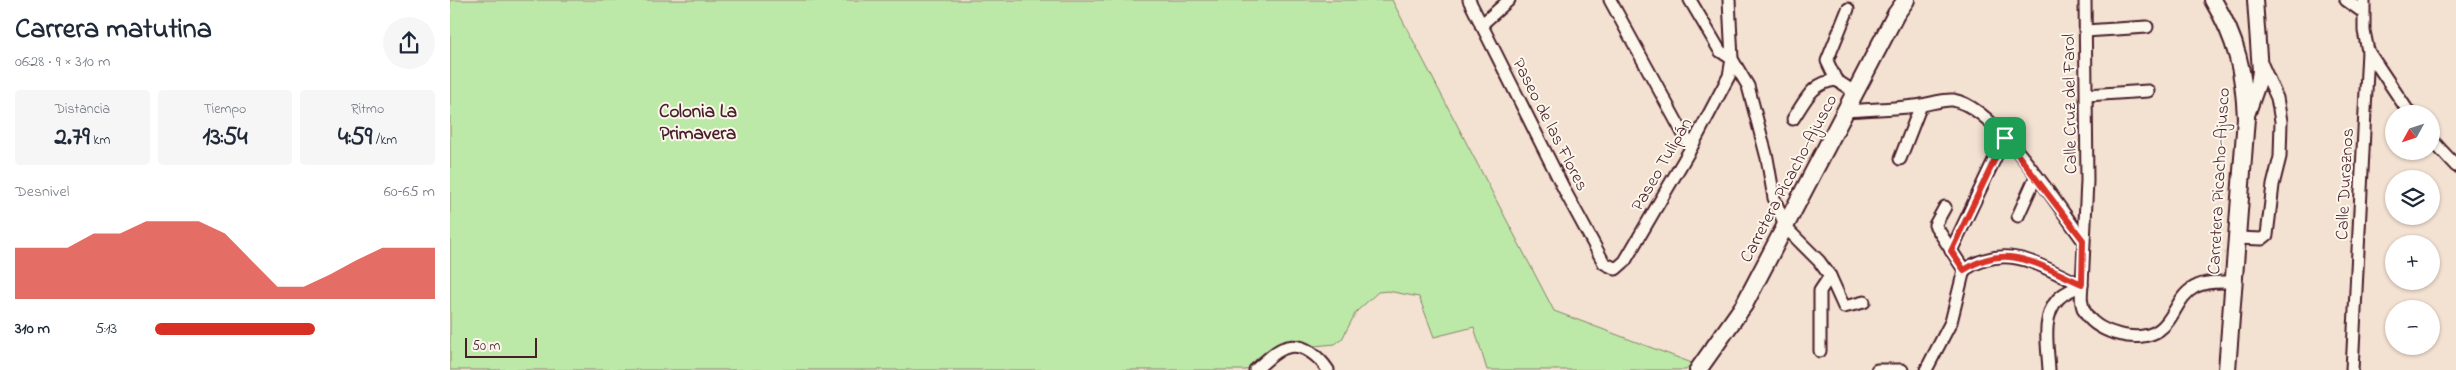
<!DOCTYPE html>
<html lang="es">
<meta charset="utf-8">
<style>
body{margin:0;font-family:"Indie Flower",sans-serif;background:#f6f6f7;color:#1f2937;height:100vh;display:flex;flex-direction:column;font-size:19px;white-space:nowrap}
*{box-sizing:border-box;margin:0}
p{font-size:16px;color:#747a83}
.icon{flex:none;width:28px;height:28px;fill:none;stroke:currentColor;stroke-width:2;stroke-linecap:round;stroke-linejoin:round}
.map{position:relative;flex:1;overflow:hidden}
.drawer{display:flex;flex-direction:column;background:#fff;width:450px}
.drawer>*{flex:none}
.needle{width:32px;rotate:230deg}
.fabs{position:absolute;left:1935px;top:105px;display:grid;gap:10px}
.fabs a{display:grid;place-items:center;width:55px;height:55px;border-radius:50%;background:#fff;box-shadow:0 1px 4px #0004;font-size:25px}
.scale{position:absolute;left:15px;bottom:12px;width:72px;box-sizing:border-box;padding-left:5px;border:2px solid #4a1f2b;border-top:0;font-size:14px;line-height:18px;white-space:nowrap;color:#4a1f2b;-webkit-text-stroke:4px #fbf7ec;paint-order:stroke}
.pin{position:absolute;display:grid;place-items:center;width:42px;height:42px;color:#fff;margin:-21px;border-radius:10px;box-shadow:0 2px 8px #0006}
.round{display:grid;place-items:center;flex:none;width:52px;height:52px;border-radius:26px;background:#f6f6f7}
.head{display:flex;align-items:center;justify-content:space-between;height:85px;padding:0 15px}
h1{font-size:28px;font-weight:700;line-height:38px}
.figures{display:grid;grid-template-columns:repeat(3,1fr);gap:8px;height:85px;padding:5px 15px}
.figures div{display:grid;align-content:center;border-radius:5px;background:#f6f6f7;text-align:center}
.figures b{font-size:25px;font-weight:700}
.figures small{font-size:14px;font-weight:400}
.figures p{font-size:14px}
.chart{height:140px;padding:10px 15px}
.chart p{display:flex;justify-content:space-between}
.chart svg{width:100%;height:90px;margin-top:5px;fill:#d93025;opacity:.7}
ul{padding:0 15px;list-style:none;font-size:16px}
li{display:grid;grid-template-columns:80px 60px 1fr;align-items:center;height:38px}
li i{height:12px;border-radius:6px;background:#d93025}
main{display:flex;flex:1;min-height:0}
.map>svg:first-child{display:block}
.green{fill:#bce9a7;stroke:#838469}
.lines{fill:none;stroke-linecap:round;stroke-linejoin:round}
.minor-casing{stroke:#4a1f2b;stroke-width:15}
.tertiary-casing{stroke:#4a1f2b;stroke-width:18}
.secondary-casing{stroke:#4a1f2b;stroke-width:20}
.minor{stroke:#fbf7ec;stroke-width:11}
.tertiary{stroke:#fbf7ec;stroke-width:14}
.secondary{stroke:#fbf7ec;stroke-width:16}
.route-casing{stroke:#fff;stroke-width:10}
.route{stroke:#d93025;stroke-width:6}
.labels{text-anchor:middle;stroke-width:4;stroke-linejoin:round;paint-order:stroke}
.street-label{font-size:18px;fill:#4a1f2b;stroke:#fbf7ec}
.neighbourhood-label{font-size:19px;font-weight:bold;fill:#4a1f2b;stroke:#fbf7ec}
</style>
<main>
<section class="drawer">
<div class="head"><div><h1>Carrera matutina</h1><p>06:28 · 9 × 310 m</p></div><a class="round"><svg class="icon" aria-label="share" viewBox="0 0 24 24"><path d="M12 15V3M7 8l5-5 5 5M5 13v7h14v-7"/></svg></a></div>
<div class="figures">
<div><p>Distancia</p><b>2.79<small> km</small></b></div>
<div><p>Tiempo</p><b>13:54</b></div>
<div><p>Ritmo</p><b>4:59<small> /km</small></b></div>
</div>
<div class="chart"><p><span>Desnivel</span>60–65 m</p>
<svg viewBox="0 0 160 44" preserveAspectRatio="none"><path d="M0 44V19L10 19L20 19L30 12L40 12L50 6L60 6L70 6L80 12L90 25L100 38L110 38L120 32L130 25L140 19L150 19L160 19V44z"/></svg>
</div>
<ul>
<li><b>310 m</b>5:13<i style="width:57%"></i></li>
</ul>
</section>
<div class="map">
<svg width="2006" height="370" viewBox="0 0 2006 370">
<rect width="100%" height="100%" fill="#f3e1d1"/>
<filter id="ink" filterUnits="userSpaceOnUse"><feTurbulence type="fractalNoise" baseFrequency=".02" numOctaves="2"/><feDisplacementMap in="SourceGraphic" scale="10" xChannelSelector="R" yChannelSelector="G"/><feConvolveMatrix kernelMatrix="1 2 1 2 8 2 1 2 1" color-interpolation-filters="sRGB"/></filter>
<g filter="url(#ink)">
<path class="green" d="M0 0H942L1104 311 1242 363 1236 370H1037L1024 327 984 337 969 297 938 291 928 292 906 312 892 339 885 344 864 346 847 342 828 346 796 370H0Z"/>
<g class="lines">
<g class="minor-casing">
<g id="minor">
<path d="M1019 0 1117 195 1154 263 1166 269 1175 261 1241 148 1279 76 1282 59 1270 51 1240 0"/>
<path d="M1160 0 1241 148"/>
<path d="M1279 0 1282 59 1298 86 1317 158 1324 198 1336 228 1369 261 1380 276 1394 307 1414 302"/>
<path d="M1896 0 1913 12"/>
<path d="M1398 9 1377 61 1386 80 1406 93"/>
<path d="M1031 25 1059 0"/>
<path d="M1635 31 1697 27"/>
<path d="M1918 51 1960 114"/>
<path d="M1637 95 1698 91"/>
<path d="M1397 111C1419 109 1443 109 1465 106 1477 105 1492 99 1503 100 1546 107 1607 205 1633 240"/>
<path d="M1343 119C1356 100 1361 83 1386 80"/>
<path d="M1981 139 2006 166"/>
<path d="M1450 159 1471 105"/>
<path d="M1495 207 1485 225 1514 270"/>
<path d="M1568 216 1586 176"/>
<path d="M1786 238 1812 239 1817 235 1823 185 1830 157 1831 121 1827 98 1810 60"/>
<path d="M1501 251 1555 137"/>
<path d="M1514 270C1558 241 1589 266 1632 285 1631 295 1630 305 1636 314 1649 334 1689 344 1709 330 1725 319 1727 296 1745 287 1756 281 1771 282 1783 282"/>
<path d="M1370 351V291L1380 276"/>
<path d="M805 370C814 363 826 349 838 347 854 343 870 358 878 370"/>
<path d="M1427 370H1452"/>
<path d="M1476 370 1501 322 1514 270"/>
<path d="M1599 370C1598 347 1591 317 1608 299 1614 292 1624 289 1632 285L1637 181 1635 0"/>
<path d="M1902 370 1918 51 1914 31V0"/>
</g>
</g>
<g class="tertiary-casing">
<path id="tertiary" d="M1797 115 1808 84 1810 71 1805 0"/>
</g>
<g class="secondary-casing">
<g id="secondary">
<path d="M1763 0C1787 40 1794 72 1796 118L1777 370"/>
<path d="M1248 370 1294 305 1446 14 1456 0"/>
</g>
</g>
<use href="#minor" class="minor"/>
<use href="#tertiary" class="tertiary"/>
<use href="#secondary" class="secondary"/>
</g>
</g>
<g class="lines" filter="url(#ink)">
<g class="route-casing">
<path id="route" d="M1555 138 1633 240 1632 284C1589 266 1558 241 1514 270L1501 251Z"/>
</g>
<use href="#route" class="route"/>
</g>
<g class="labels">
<g class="street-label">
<text transform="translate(1619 104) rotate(-91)" y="6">Calle Cruz del Farol</text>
<text transform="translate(1101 124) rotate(63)" y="6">Paseo de las Flores</text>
<text transform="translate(1211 164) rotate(-60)" y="6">Paseo Tulipán</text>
<text transform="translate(1338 178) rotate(-62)" y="6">Carretera Picacho-Ajusco</text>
<text transform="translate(1768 181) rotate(-87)" y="6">Carretera Picacho-Ajusco</text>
<text transform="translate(1894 184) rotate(-87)" y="6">Calle Duraznos</text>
</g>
<g class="neighbourhood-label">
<text x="248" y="117">Colonia La<tspan x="248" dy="22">Primavera</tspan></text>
</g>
</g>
</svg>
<div class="fabs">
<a><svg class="needle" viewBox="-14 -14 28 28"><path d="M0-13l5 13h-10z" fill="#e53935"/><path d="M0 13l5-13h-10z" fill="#747a83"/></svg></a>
<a><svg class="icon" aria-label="layers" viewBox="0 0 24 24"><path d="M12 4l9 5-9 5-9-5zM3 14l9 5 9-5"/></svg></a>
<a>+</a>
<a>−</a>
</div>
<div class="scale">50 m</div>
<div class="pin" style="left:1555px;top:138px;background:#1e9e55"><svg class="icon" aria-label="arrive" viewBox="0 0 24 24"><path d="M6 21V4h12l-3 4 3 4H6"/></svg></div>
</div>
</main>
